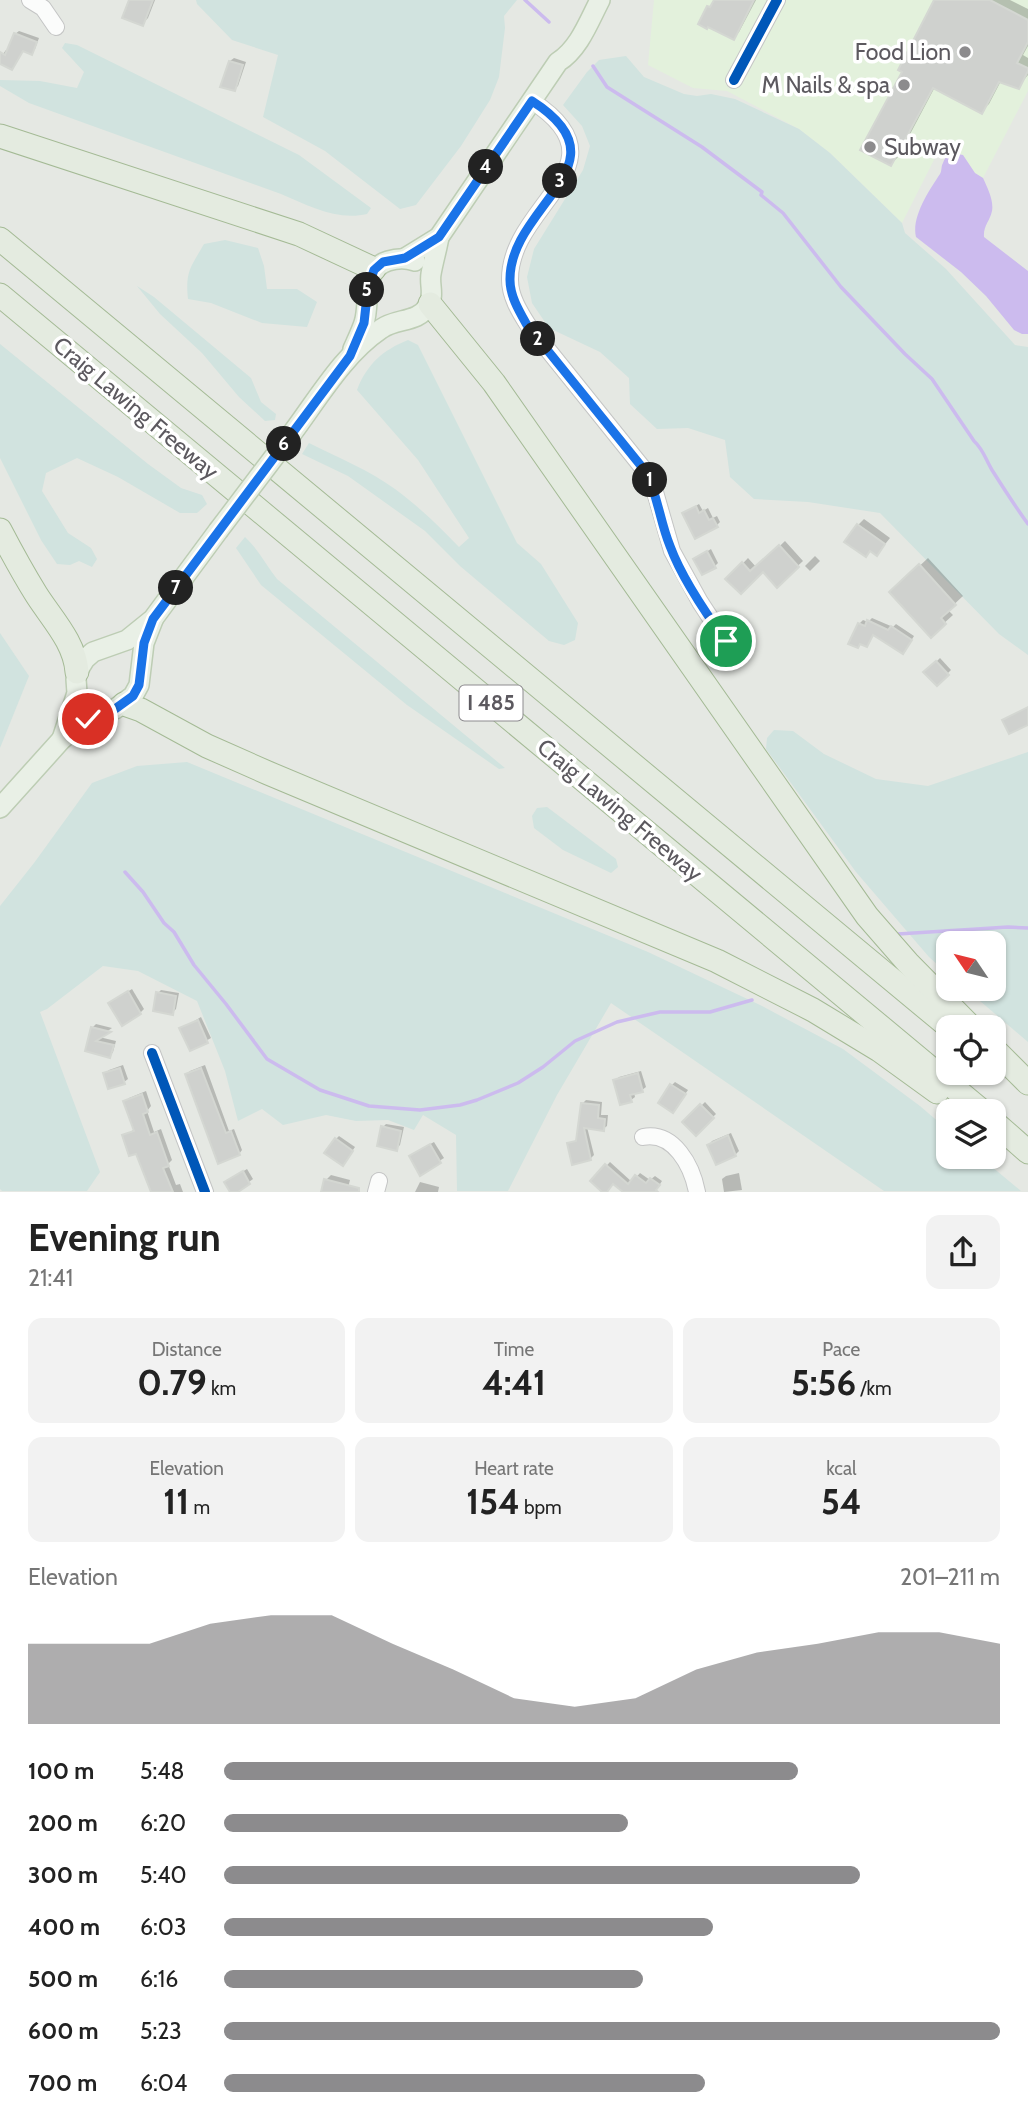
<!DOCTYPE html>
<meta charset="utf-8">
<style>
body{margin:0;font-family:Cabin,sans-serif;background:#f2f2f2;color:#222;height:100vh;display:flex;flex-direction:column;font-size:26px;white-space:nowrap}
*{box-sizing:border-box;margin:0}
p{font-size:23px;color:#767676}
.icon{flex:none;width:38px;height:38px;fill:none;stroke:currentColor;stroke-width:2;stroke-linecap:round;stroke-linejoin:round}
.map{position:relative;height:1192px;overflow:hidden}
.side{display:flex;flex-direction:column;background:#fff;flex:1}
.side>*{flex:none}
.needle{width:46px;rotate:305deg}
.buttons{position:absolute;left:936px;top:931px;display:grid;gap:14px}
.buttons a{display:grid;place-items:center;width:70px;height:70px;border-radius:14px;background:#fff;box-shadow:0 2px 5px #0004;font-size:35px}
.pin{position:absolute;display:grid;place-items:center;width:60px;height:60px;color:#fff;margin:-30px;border:4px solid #fff;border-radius:50%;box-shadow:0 2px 7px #0007}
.km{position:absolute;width:35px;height:35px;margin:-18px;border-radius:50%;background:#222;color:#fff;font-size:19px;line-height:35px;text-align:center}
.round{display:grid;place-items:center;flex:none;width:74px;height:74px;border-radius:14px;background:#f2f2f2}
.summary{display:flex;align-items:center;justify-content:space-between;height:119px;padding:0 28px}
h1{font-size:38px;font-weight:700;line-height:52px}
.stats{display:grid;grid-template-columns:repeat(3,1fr);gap:10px;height:119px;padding:7px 28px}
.stats div{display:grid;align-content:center;border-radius:14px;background:#f2f2f2;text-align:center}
.stats b{font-size:35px;font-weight:700}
.stats small{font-size:19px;font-weight:400}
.stats p{font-size:19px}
.chart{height:196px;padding:14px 28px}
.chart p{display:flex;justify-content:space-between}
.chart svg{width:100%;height:126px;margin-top:7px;fill:#8c8b8d;opacity:.7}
ul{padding:0 28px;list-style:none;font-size:23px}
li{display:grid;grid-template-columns:112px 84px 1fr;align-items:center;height:52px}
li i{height:18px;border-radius:9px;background:#8c8b8d}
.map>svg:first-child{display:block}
.commercial{fill:#e3f1dc}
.green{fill:#d1e3df}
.water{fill:#cbe}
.shadow{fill:#0003}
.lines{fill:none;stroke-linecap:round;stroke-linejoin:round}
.stream{stroke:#cbe;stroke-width:3.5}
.building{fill:#cfd1ce;stroke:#d4d7d2;stroke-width:2}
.minor-casing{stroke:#c4c5c5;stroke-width:18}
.major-casing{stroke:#bdcdb4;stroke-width:22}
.highway-casing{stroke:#a4ba95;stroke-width:25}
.minor{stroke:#fbfcfb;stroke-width:16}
.major{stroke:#e9f0e6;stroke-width:19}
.highway{stroke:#e4ebe0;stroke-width:23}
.major-bridge-casing{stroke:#bdcdb4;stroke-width:22;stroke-linecap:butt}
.major-bridge{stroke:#e9f0e6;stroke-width:19}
.cycleway-casing{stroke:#fff;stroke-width:15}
.cycleway{stroke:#0057b8;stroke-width:10}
.route-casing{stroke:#fff;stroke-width:14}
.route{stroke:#1a73e8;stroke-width:9}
.poi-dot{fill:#8c8b8d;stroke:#fff;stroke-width:2.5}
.labels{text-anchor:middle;stroke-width:7;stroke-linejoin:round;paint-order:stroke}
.shield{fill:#fff;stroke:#8d8b8f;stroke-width:2}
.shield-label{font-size:21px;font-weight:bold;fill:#5c595f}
.poi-label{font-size:23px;fill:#5c595f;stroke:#fff;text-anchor:end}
.street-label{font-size:23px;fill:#5c595f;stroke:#fff}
</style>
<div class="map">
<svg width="1028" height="1192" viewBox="0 0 1028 1192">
<rect width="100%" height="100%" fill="#e5e8e3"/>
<path class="commercial" d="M654 0H1028V91L983 178 975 173 963 155 942 144 902 223 830 153 799 129 727 91 693 88 648 65Z"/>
<g class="green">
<path d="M196 0H517L504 16 505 28 499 77 490 100 461 146 416 205 400 209 325 151 263 117 278 55 232 40 197 4Z"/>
<path d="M65 43 77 45 299 155 371 208 367 214C337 221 309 206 281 194L29 103 0 86V80L40 81 77 88 84 72 62 48Z"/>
<path d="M626 56 644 77 684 94 697 96 711 94 735 99 799 129 830 153 902 223 905 233 946 269 1015 345 1028 347V655L999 634 880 513 808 502 754 499 730 477 725 440 688 428 657 429 630 404 629 378 600 352 549 328 532 303 527 277 534 249 583 170 590 146 582 126 563 105 587 72 599 60Z"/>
<path d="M225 240 258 248 264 266 267 289H297L317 302 307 327 262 323 211 303 188 299C185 271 191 267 204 244Z"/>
<path d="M137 286 154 297 251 378 261 402 276 414 275 420 265 421 239 397 202 353 160 314Z"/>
<path d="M408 340 418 345 517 543 541 564 578 623 575 640 564 645 549 641 460 566 425 531 348 476 302 454 309 443C337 457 369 470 395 489 418 506 439 526 459 547L469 538 418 460 357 390C367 364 383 350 408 340Z"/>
<path d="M0 344 148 464 181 488 202 495 207 504 197 513H180L118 477 77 458 46 473 42 491 68 533 91 548 97 559 92 567 79 561 70 565 57 564 41 540 0 458Z"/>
<path d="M245 537C258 549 266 565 277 579L505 768 499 769 407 705 261 585 236 548Z"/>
<path d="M0 633 29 676 0 748Z"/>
<path d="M774 730 793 731 824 754 876 779 928 786 1028 752V1042L966 989H994V943H948V974L929 957 856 872 766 749 767 738Z"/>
<path d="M187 762 648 952 760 1005 843 1049 920 1106 948 1130V1157H980L1021 1191H884L611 1003 557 1095 508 1191H457L456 1135 423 1115 414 1130 388 1120 356 1121 326 1115 283 1125 262 1109 238 1121 225 1071 197 1001 138 971 103 966 47 1009 40 1012 100 1172 87 1191H2L0 1189V906L34 863 92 783 137 766Z"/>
<path d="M547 807 616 859 618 867 611 873 563 850 534 828 532 816 537 808Z"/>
</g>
<path class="water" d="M948 153 963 155 975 173 983 178C987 187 994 200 992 211 990 221 983 226 984 237L1028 271V334H1022L1014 330 986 296 961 272 916 237C911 217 930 189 940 174 942 171 941 166 943 163 944 159 947 157 948 153Z"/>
<g class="shadow">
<path d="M131 0H155L148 18 142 24Z"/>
<path d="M716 0H756L739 32 733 38 709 7Z"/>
<path d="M936 0H1010L1028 9V46L1023 55 1028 58V75L1018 87 1001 81 989 104 981 111 935 87 898 157 891 164 904 71Z"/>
<path d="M19 31 39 38 35 49 31 53 24 50 12 68 0 62V58L6 50 8 52 15 34Z"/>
<path d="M234 58 246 62 238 86 234 89 230 61Z"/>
<path d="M699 504 703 511 708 508 713 518 717 516 720 522 716 526 684 513Z"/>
<path d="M864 519 890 538 882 548 871 550 866 555 858 525Z"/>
<path d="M785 541 803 561 777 585 763 570 728 579 748 558 757 568Z"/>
<path d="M711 549 718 563 715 566 695 559Z"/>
<path d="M815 556 820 561 810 571 805 566Z"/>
<path d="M928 558 963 596 948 610 953 615 931 635 892 592Z"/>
<path d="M872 618 893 627 896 624 914 636 906 649 874 633 867 645 859 624 863 620 868 622Z"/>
<path d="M940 658 951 670 937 684 926 672Z"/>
<path d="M132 989 144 1009 140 1013 114 1000Z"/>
<path d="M161 990 179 993 176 1009 172 1013 158 993Z"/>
<path d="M201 1017 211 1038 191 1049 181 1029Z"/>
<path d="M96 1024 112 1028 99 1037 116 1041 113 1052 110 1056 87 1050 92 1028Z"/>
<path d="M123 1065 128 1079 124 1082 105 1074 109 1070Z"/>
<path d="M205 1065 229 1131 234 1129 242 1150 239 1154 187 1074 190 1071Z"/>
<path d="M641 1071 646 1087 642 1090 634 1093 635 1097 631 1100 615 1081 619 1077Z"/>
<path d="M675 1082 688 1090 676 1107 672 1085Z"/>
<path d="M146 1091 151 1106 147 1111 154 1132 161 1129 172 1160 168 1164 176 1185 180 1184 183 1192H152L137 1152 124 1136 135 1129 125 1102 129 1098Z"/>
<path d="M586 1100 602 1102 601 1115H608L607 1126 603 1129 587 1127 594 1155 590 1159 569 1144 578 1139 582 1104Z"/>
<path d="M705 1102 716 1114 696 1133 685 1122Z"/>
<path d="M386 1124 404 1127 400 1145 396 1149 383 1127Z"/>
<path d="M731 1133 739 1151 735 1155 709 1145 712 1141Z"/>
<path d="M339 1136 355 1147 346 1160 336 1139Z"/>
<path d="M434 1142 444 1158 420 1173 414 1153Z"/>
<path d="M610 1162 632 1182 640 1173 650 1180 655 1176 662 1181 655 1192 613 1182 592 1181Z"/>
<path d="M247 1169 253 1179 235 1192 230 1179Z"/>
<path d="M739 1173 742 1190 724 1192 722 1179 726 1176Z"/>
<path d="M331 1175 350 1180 347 1192 326 1180Z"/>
<path d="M420 1182 439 1187 438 1192H415Z"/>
</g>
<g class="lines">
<g class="stream">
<path d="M525 0 549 22"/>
<path d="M593 66 607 87 702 147 762 192 761 195 783 213 841 287 905 354 932 379 974 441C983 449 986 460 992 470 1004 489 1015 506 1028 524"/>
<path d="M125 872 143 892 164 923 174 932 194 965 226 1004 267 1059 320 1090 369 1106 420 1110 460 1105 477 1100 518 1083 543 1067 575 1041 617 1022 660 1012H710L752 1000"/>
<path d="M898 934 1008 927 1028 928"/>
</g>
</g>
<g class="building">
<path d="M129 0H153L143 26 122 18Z"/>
<path d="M714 0H754L734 40 708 27 707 29 698 24 707 6 710 7Z"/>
<path d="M934 0H990L1028 20V42L1017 63 1028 68V71L1019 89 999 82 982 114 933 88 891 166 860 150 902 72 898 70Z"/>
<path d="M14 33 37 42 32 55 23 51 12 70 0 64V52L5 55Z"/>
<path d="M229 61 243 65 235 91 220 87Z"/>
<path d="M696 506 699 513 704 510 709 520 713 518 718 527 695 539 682 513Z"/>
<path d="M857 524 885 544 877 556 870 551 866 557 844 542Z"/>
<path d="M779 545 799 567 777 588 763 572 741 594 725 579 742 562 750 571Z"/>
<path d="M707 551 716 568 702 575 693 559Z"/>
<path d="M919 564 956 605 941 618 946 624 931 638 889 592Z"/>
<path d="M867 620 888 630 891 626 912 640 903 654 873 635 867 647 860 644 858 648 848 644 858 623 865 626Z"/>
<path d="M936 661 949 675 937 686 923 672Z"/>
<path d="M1028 707V725L1009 734 1002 720Z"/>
<path d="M128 991 141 1014 122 1026 108 1003Z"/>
<path d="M156 992 176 996 173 1015 153 1011Z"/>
<path d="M198 1020 208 1043 190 1051 179 1028Z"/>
<path d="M91 1027 111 1032 96 1041 114 1045 110 1058 85 1051Z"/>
<path d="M120 1068 125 1084 108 1089 103 1073Z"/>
<path d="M201 1068 226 1133 231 1131 240 1155 218 1164 185 1074Z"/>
<path d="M638 1073 643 1092 630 1095 632 1102 620 1105 613 1080Z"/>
<path d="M670 1084 686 1094 673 1113 658 1103Z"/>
<path d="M142 1094 148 1112 143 1114 150 1135 157 1132 169 1166 163 1168 173 1192H151L136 1154 129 1156 122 1135 134 1131 123 1101Z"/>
<path d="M581 1103 599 1105 598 1118 605 1119 604 1131 584 1128 591 1160 572 1165 567 1143 576 1141Z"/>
<path d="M700 1104 714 1118 696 1136 682 1122Z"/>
<path d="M381 1126 401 1131 397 1151 377 1146Z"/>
<path d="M728 1135 736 1156 716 1165 707 1145Z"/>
<path d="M335 1138 353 1151 343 1166 324 1153Z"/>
<path d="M430 1144 441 1163 420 1176 409 1156Z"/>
<path d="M605 1164 628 1184 635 1175 646 1183 650 1178 660 1185 656 1190 658 1192H623L613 1184 607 1192H602L590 1181Z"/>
<path d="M243 1171 250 1184 238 1192H230L224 1182Z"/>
<path d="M324 1179 359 1188V1192H321Z"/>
</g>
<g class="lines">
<g class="minor-casing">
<g id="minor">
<path d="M30 0 43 8 56 27"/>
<path d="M734 80 777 0"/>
<path d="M532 101C630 165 509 204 510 280 510 296 519 311 528 325L646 472 653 485 672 551 700 602 719 631 734 650"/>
<path d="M152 1053 205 1192"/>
<path d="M643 1137C674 1131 692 1166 697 1192"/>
<path d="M376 1192 379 1181"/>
</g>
</g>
<g class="major-casing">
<g id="major">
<path d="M405 258 439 237 558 62C579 49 589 21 600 0"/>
<path d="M353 349C357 340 361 332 364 323 371 302 360 270 388 261 398 258 406 258 415 261"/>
<path d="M293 432C319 397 344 354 381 329 396 318 418 323 428 306 435 295 429 285 431 274 433 262 437 249 439 237"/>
<path d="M62 739 77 693 76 679 77 672 85 659 93 652 127 640 153 619 218 531"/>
<path d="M0 808 62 739 87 719 115 709 133 696 139 685 144 643 153 620"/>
</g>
</g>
<g class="highway-casing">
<g id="highway">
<path d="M0 136 299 234 374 269"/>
<path d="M0 239 949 1027"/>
<path d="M0 295 982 1111"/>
<path d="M430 304 494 383 867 916 908 963 971 1027"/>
<path d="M0 530C11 551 23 573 36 594 51 618 75 642 77 672"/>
<path d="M124 704 141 710 207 746 268 773 717 961 813 1010 879 1050 937 1092"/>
<path d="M994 1049 1028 1083"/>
<path d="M994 1122 1028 1152"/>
</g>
</g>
<use href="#minor" class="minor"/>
<use href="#major" class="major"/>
<use href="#highway" class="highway"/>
<g class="major-bridge-casing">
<path id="major-bridge" d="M218 531 293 432"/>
</g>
<use href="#major-bridge" class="major-bridge"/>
<g class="cycleway-casing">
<g id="cycleway">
<path d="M734 80 777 0"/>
<path d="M532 101C630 165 509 204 510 280 510 296 519 311 528 325L646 472 653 485 672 551 700 602 719 631 734 650"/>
<path d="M152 1053 205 1192"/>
</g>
</g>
<use href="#cycleway" class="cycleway"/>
</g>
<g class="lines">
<g class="route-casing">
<path id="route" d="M88 719 115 709 133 696 139 685 144 643 153 619 350 356 364 323 368 287 374 270 383 262 405 258 439 237 532 101C631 164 509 205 510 280 510 296 519 311 527 325L646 472C658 496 660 522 670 546 681 576 707 615 726 641"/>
</g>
<use href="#route" class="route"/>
</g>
<g class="poi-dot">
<circle cx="965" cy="52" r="7"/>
<circle cx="904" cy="85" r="7"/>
<circle cx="870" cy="147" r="7"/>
</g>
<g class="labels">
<rect class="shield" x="459.5" y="685.5" width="63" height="35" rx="5"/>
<g class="shield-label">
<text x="491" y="710">I 485</text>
</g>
<g class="poi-label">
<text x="951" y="60">Food Lion</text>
<text x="890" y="93">M Nails &amp; spa</text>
<text x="884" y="155" text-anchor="start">Subway</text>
</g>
<g class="street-label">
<text transform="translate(136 408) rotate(40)" y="8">Craig Lawing Freeway</text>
<text transform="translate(620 810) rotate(40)" y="8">Craig Lawing Freeway</text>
</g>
</g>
</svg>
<div class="buttons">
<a><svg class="needle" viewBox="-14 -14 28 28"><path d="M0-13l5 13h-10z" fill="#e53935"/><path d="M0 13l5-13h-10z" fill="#767676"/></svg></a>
<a><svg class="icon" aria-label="locate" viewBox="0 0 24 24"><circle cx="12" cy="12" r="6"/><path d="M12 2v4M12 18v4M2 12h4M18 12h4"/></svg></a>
<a><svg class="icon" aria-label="layers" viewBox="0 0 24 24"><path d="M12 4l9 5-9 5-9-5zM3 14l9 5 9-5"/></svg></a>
</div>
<div class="pin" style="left:726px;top:641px;background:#1e9e55"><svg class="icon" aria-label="arrive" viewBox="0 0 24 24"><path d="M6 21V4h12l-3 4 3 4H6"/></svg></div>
<div class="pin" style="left:88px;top:719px;background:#d93025"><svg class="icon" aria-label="check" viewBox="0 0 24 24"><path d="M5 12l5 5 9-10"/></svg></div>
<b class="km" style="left:650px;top:480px">1</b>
<b class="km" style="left:538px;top:339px">2</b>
<b class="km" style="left:560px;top:181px">3</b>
<b class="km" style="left:486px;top:167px">4</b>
<b class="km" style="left:367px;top:290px">5</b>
<b class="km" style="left:284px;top:444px">6</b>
<b class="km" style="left:176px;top:588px">7</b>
</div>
<section class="side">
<div class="summary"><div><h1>Evening run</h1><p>21:41</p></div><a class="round"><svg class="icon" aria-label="share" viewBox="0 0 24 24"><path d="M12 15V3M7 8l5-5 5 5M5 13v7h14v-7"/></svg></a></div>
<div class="stats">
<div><p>Distance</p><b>0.79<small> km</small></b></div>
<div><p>Time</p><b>4:41</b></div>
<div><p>Pace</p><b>5:56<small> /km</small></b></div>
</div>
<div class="stats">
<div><p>Elevation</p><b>11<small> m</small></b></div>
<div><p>Heart rate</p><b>154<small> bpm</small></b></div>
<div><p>kcal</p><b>54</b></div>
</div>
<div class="chart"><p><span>Elevation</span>201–211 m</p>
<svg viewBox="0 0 160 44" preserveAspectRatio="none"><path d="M0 44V16L10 16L20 16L30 9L40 6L50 6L60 16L70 25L80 35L90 38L100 35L110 25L120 19L130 16L140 12L150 12L160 16V44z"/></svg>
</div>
<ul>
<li><b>100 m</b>5:48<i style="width:74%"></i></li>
<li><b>200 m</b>6:20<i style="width:52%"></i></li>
<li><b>300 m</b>5:40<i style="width:82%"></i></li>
<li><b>400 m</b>6:03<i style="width:63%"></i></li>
<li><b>500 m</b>6:16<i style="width:54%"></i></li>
<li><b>600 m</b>5:23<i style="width:100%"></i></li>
<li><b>700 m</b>6:04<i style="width:62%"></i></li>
</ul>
</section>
